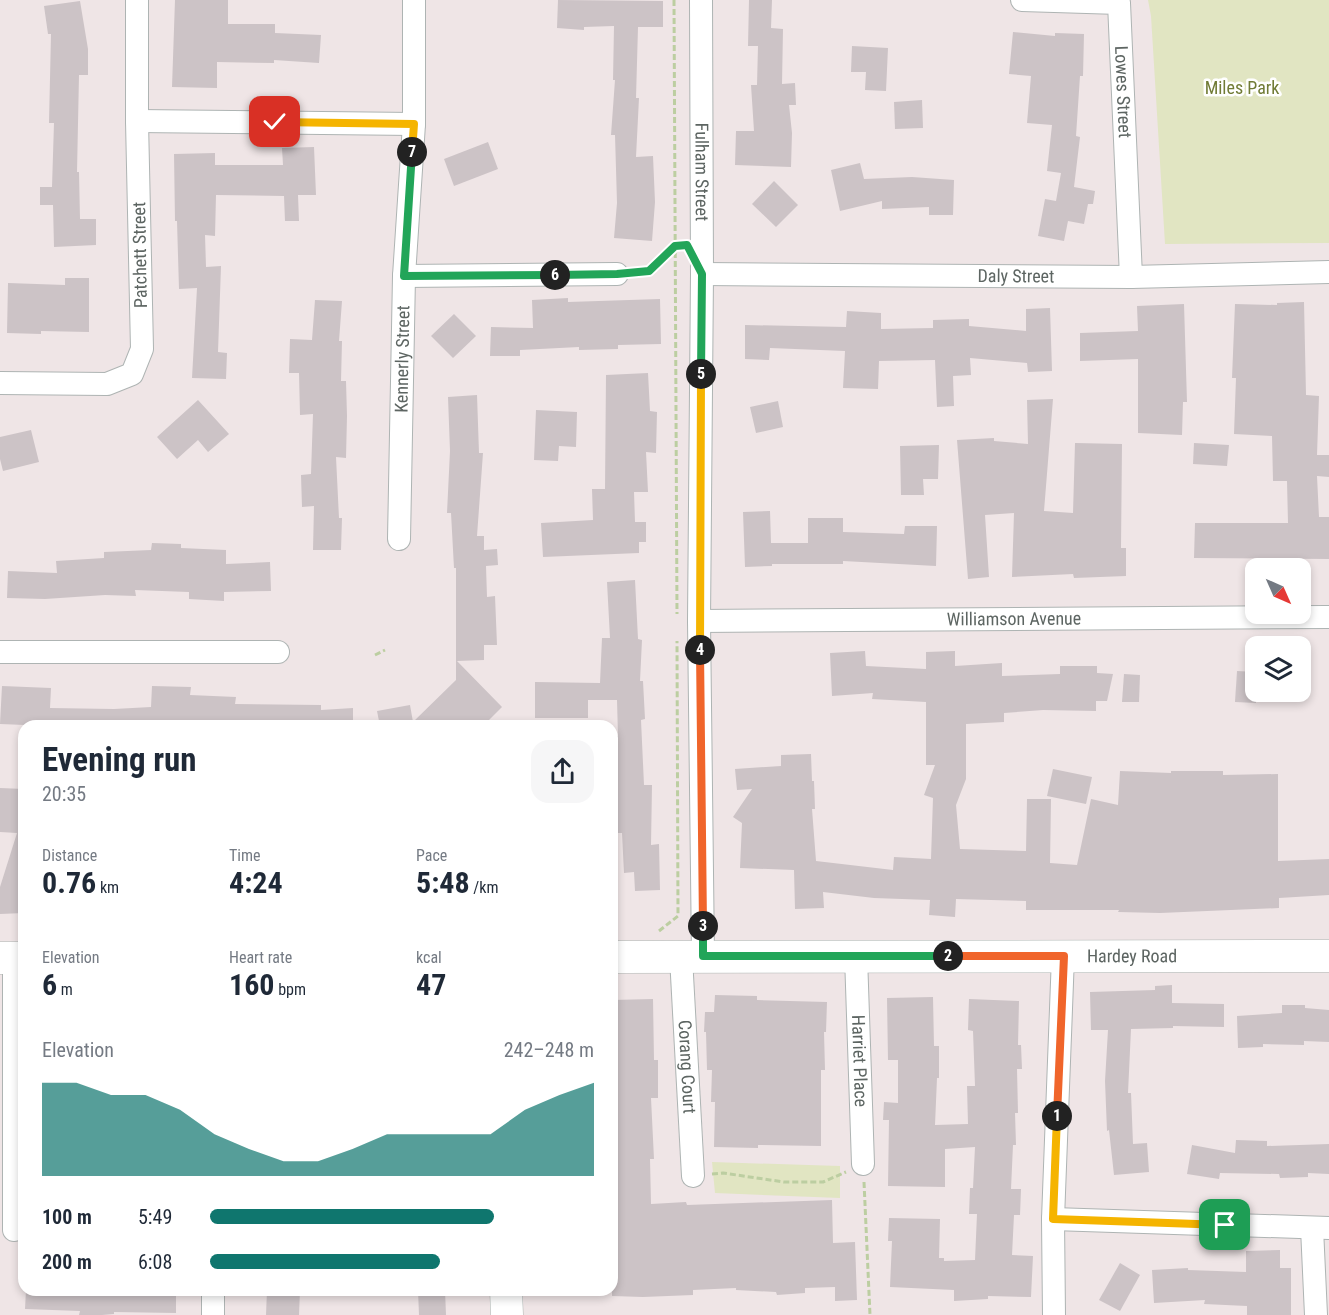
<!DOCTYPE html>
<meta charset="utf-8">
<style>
body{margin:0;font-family:"Roboto Condensed",sans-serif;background:#f6f6f7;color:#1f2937;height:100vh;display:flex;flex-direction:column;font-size:22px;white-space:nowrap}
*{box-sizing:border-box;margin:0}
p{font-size:20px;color:#747a83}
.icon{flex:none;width:33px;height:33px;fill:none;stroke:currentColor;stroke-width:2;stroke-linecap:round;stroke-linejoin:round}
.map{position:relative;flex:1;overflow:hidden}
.panel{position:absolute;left:18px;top:720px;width:600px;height:576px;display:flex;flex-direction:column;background:#fff;border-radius:18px;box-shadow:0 3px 9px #0003}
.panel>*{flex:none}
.needle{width:39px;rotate:135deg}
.tools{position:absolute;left:1245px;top:558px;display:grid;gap:12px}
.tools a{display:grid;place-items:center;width:66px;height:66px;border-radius:12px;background:#fff;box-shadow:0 3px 9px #0003;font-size:30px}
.pin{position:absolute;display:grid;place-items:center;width:51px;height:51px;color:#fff;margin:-26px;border-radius:12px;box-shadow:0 3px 9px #0006}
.km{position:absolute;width:30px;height:30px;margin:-15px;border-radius:50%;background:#222;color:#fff;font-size:16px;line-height:30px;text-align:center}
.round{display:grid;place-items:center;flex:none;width:63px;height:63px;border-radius:18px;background:#f6f6f7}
.headline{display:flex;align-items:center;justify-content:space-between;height:102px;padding:0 24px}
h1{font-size:33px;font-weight:700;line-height:45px}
.metrics{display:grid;grid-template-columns:repeat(3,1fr);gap:9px;height:102px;padding:6px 24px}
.metrics div{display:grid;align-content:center}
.metrics b{font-size:30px;font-weight:700}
.metrics small{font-size:16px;font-weight:400}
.metrics p{font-size:16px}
.chart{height:168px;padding:12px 24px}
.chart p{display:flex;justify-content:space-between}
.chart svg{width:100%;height:108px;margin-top:6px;fill:#0f766e;opacity:.7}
ul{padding:0 24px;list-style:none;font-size:20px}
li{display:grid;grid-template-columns:96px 72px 1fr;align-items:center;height:45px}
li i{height:15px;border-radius:8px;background:#0f766e}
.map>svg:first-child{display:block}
.green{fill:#e1e5c2}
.building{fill:#ccc3c6}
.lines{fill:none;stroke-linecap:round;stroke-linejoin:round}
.street-casing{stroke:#aeb4b3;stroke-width:24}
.secondary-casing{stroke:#adb5b2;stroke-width:33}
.path{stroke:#bccea1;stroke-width:3;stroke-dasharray:6 3;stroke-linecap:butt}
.street{stroke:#fff;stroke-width:22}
.secondary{stroke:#fff;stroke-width:32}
.split-1-casing{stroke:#fff;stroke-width:12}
.split-2-casing{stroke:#fff;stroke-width:12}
.split-3-casing{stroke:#fff;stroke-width:12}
.split-4-casing{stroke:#fff;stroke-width:12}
.split-5-casing{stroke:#fff;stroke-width:12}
.split-6-casing{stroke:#fff;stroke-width:12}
.split-7-casing{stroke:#fff;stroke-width:12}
.split-8-casing{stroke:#fff;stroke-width:12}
.split-1{stroke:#f5b400;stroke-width:8}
.split-2{stroke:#f0652b;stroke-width:8}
.split-3{stroke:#22a559;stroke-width:8}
.split-4{stroke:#f0652b;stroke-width:8}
.split-5{stroke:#f5b400;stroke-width:8}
.split-6{stroke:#22a559;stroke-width:8}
.split-7{stroke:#22a559;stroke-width:8}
.split-8{stroke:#f5b400;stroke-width:8}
.labels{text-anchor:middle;stroke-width:5;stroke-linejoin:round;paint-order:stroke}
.park-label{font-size:18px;fill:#707b35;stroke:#fff}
.street-label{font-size:18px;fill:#5d6562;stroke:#fff}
</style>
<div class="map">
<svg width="1329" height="1315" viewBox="0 0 1329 1315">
<rect width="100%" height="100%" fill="#efe5e6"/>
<g class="green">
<path d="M1148 0H1329V243L1165 244 1151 16Z"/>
<path d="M712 1162 840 1166V1198L715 1193Z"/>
</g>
<g class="building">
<path d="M175 0H228V24H275V33L321 35 319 63 274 60V63L217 62V88L172 87Z"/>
<path d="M558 0 663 1V27H638L636 98H639L636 157 653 156 655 202 652 241 614 238 617 203 615 135H611L615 80H613L614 26 584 27V30L557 28Z"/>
<path d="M749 0H772L771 28 783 29 782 84 795 83 796 105H789L792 133 791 167 735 165 736 131H754L751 85H757L758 46H748Z"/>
<path d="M80 1 88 49V75H79L77 172H79L80 219H96V245L54 247 53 205H40V187H52L54 123H49L51 34H48L44 6Z"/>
<path d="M1013 32 1055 36V33L1084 34 1083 76H1080L1076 136 1080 137 1074 187 1095 191 1093 204H1088L1084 224 1068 221 1064 241 1038 236 1045 199 1056 201 1061 173 1047 171 1052 125 1027 123 1031 76 1009 74Z"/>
<path d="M852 46 888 48 886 91 865 90 866 72H851Z"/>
<path d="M922 100 923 128 895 129 894 102Z"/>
<path d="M488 142 498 169 454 186 444 159Z"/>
<path d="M314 147 316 195H298L299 221H285L284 196 216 195 215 236 205 235 206 267 221 266 218 352 227 353 226 379 192 378 197 288 179 289 177 221H175L174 154 215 153V165H283L282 148Z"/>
<path d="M860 163 864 179 912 177 954 180 953 215H929V207L882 209V201L840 211 831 170Z"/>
<path d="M774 181 798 205 776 227 752 204Z"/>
<path d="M65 278H89V332L41 331V334L7 333 8 283 65 285Z"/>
<path d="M568 298V302L660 299 661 344 618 345V349L579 350V347L520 350V356H490L491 327 533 328 532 300Z"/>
<path d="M315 300 342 301 339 341H342L341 381H346L347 416 346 458 336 457 339 518H342L341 550H313L314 506 302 507 301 475 311 474 313 414 300 415 299 373H289L290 339 312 340Z"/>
<path d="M1304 302 1306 395 1319 396 1317 455H1329V477L1317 476 1319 517H1329V559L1194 558 1195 523H1288L1287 481H1273L1272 436 1234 434 1236 378H1232L1235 304 1277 305V303Z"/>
<path d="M1184 304 1187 402H1183L1182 435 1138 433V359L1080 361V333L1138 331 1137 306Z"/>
<path d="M1050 308 1052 371 1028 372 1027 363 970 358 971 375 953 376 954 406 937 407 935 360 879 361 878 389 843 388 845 351 770 348 769 360 745 359V325L846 327 847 311 881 313V329L933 328V320L969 319V326L1026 331V309Z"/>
<path d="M454 314 476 336 453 358 431 336Z"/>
<path d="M648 373 650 411 657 412 656 453 646 452 648 492H634L635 522H646V542H639V553L543 557 541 523 593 520 592 489H605L606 375Z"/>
<path d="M477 395 479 453H483L477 536H484V550L497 549 498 565 486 566 487 597 495 596 497 645H484V660L457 661 502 707 483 726H380L377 711 410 705 413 722 456 680V568H454L451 513H447L450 451 448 397Z"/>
<path d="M1053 399 1044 511 1073 513 1075 443 1122 444 1121 548H1126V576L1074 578 1073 574 1012 577 1014 513 985 515 989 577 968 579 957 440 994 438V441L1028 444 1027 400Z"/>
<path d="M198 400 229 434 208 452 198 440 177 459 157 437Z"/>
<path d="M778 401 783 427 756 433 750 407Z"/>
<path d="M536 410 577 412 576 447 559 446 558 461 534 460Z"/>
<path d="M31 430 39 462 3 471 0 459V437Z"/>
<path d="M1194 443 1229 445 1227 466 1193 464Z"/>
<path d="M939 445 938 479H923L924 495H901L900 446Z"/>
<path d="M770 511 771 543H808V518H843V532L904 534 905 526H937L936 566 843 561V564H772V566L745 567 743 512Z"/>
<path d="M152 543 181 544V548L226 550V564L270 562 271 591 224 592V601L189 599V592L135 590 136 596 105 595 45 599 7 598 8 571 57 573 56 561 104 558V552L151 550Z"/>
<path d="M635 580 638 639 642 640 640 681H643L645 719 641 720 644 785H652L651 845 659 844 660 890 635 891 634 872 624 873 622 833H614V819H612V785H614L613 736H618L617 700H588V718H535V682L600 683 602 638H610L607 582Z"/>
<path d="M865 651 866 666 926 669V652L955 651V666L1002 663V676L1060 674V666H1097V673L1113 674 1107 701H1096V711L1043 710 1004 713V722L966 724V779L956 805 960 849 1026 851 1027 799H1051L1050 863 1077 865 1091 799 1118 805 1120 771 1171 773V771H1223V775L1278 774V861L1329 859V895L1279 898V908L1160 913 1118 912 1119 910H1026V901L956 899 955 917 929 915 930 900 874 898 823 892 824 908 795 909 794 870 740 868 742 823 733 817 752 789 737 790 735 769 781 766V755L811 754 812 781H814L815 809H812L816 861 893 870 894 857 931 859 933 798 924 795 935 765H926V702L872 699 873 693 832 696 830 653Z"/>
<path d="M1237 671 1256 672V703L1235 702Z"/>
<path d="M1124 674 1140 675 1139 702H1122Z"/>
<path d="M2 686 51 688 50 708 114 709 151 707 152 686 191 687 190 695 236 697 235 704 321 705V710L353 708V724L314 726H50L0 724Z"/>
<path d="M1053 769 1092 777 1086 804 1047 796Z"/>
<path d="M0 788 24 789V913L0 914V887L17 833 0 832Z"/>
<path d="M1172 985V1003L1224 1004V1027L1173 1026V1028L1131 1029 1128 1093H1131L1133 1144 1147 1143 1149 1172 1114 1175 1109 1130 1107 1131 1105 1081 1108 1030H1091L1090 992 1155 990V986Z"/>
<path d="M715 995 757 996V1000L827 1002 826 1032H824L825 1070H821V1146L758 1145V1148L714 1147 715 1102H711L712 1070H707L706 1032H704L705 1012H714Z"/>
<path d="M933 997 934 1046H939V1078H937L935 1125 968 1124 967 1086H975L973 1031 968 1030 969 999 1019 1001 1018 1045H1021L1022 1069H1017L1018 1113H1015L1016 1145H1013L1011 1189H1021L1020 1215H1014L1012 1255 1033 1256 1031 1297 988 1296V1299L954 1301V1290L890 1287 892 1241H888L889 1218 940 1219 939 1258H944V1261L975 1260 977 1214H969L970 1188H973L975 1147 945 1149V1187L888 1186 889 1120H883L884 1102 898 1103V1060H888L887 998Z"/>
<path d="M653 999 654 1060H658V1098H651L654 1159H650L651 1204 686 1202 687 1205 832 1200 833 1243 855 1242 857 1300 835 1301V1287L805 1288V1293L777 1295 776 1292 736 1290V1288L693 1290V1295L643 1297 612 1296V1000Z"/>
<path d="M1282 1005H1305V1008L1329 1010V1042L1304 1041V1045L1263 1044V1047L1238 1048 1237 1016 1282 1013Z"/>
<path d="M1236 1140 1267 1141V1146L1329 1144V1174L1308 1173V1177L1280 1178 1279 1174 1220 1173 1219 1179 1187 1174 1192 1145 1235 1153Z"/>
<path d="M1280 1250V1268H1291V1315H1247V1306L1204 1304 1205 1300 1154 1303 1152 1270 1188 1268V1270L1246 1272V1251Z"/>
<path d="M1120 1263 1140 1275 1120 1311 1099 1300Z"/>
<path d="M26 1290H176V1313L114 1312V1314L102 1315H79L80 1311 25 1309Z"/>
<path d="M267 1290H300L299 1315H266Z"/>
<path d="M418 1290H445L446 1315H419Z"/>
</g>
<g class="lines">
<g class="street-casing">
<g id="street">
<path id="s1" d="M701 0 702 274 699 621 703 956"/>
<path id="s2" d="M1022 0 1119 3 1131 277"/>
<path d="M137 121 414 124"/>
<path id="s3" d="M702 274 1131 277 1329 272"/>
<path d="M404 276 617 274"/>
<path d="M0 383 107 384 132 374 142 349 137 121V0"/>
<path id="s4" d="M399 539 404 276 414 124V0"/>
<path id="s5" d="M699 621 1329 617"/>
<path d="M0 652H278"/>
<path id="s6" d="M856 956 863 1164"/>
<path id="s7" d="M681 957 693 1176"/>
<path d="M14 958V1230"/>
<path d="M1053 1219 1329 1228"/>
<path d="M1312 1228 1316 1315"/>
<path d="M213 1290V1315"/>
<path d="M1054 1315 1053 1219 1063 956"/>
</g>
</g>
<g class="secondary-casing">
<g id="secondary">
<path id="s8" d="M612 957 1329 956"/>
<path d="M0 958H24"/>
<path d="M506 1290 507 1315"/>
</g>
</g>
<g class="path">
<path d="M674 0 677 614"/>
<path d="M637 272 649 271 675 246 683 245"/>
<path d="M375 655 385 650"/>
<path d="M659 931 678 916 677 641"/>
<path d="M712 1174 723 1173 784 1182H823L846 1172"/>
<path d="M864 1182 870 1315"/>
</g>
<use href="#street" class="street"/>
<use href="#secondary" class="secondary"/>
</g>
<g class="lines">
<g class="split-1-casing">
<path id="split-1" d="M1057 1116 1053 1219 1225 1225"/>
</g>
<g class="split-2-casing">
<path id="split-2" d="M948 956H1064L1057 1116"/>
</g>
<g class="split-3-casing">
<path id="split-3" d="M703 926V956H948"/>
</g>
<g class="split-4-casing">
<path id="split-4" d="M700 650 703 926"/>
</g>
<g class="split-5-casing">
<path id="split-5" d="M700 650 701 374"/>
</g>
<g class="split-6-casing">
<path id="split-6" d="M555 275 617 274 649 271 675 246 687 245 702 274 701 374"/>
</g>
<g class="split-7-casing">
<path id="split-7" d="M412 152 404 276 555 275"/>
</g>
<g class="split-8-casing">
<path id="split-8" d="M275 122 414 124 412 152"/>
</g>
<use href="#split-1" class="split-1"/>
<use href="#split-2" class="split-2"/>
<use href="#split-3" class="split-3"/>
<use href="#split-4" class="split-4"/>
<use href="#split-5" class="split-5"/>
<use href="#split-6" class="split-6"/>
<use href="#split-7" class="split-7"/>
<use href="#split-8" class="split-8"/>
</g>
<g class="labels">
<g class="park-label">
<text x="1242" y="94">Miles Park</text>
</g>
<g class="street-label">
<text dy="6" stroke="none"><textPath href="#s2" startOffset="186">Lowes Street</textPath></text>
<text dy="6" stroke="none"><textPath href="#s1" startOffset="172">Fulham Street</textPath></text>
<text transform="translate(140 255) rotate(-91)" y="6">Patchett Street</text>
<text dy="6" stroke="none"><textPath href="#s3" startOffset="314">Daly Street</textPath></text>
<text dy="6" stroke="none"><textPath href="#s4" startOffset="180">Kennerly Street</textPath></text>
<text dy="6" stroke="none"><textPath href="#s5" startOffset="315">Williamson Avenue</textPath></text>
<text dy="6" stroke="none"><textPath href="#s8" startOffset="520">Hardey Road</textPath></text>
<text dy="6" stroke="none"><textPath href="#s6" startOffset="105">Harriet Place</textPath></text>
<text dy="6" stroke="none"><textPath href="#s7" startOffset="110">Corang Court</textPath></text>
</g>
</g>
</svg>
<div class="tools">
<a><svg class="needle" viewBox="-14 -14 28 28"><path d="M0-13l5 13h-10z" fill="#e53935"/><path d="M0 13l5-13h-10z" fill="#747a83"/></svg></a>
<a><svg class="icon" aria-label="layers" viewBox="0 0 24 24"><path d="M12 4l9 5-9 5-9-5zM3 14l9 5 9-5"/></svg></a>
</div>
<div class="pin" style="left:1225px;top:1225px;background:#1e9e55"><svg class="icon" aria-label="arrive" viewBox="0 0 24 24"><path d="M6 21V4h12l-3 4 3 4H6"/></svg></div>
<div class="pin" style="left:275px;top:122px;background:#d93025"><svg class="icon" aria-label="check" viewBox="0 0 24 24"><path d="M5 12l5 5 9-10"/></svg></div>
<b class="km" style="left:1057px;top:1116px">1</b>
<b class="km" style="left:948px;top:956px">2</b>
<b class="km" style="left:703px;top:926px">3</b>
<b class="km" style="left:700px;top:650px">4</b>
<b class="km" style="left:701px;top:374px">5</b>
<b class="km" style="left:555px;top:275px">6</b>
<b class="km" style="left:412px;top:152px">7</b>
<section class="panel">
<div class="headline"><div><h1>Evening run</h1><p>20:35</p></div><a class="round"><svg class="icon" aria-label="share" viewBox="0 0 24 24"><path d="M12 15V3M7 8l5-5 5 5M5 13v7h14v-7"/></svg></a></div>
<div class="metrics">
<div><p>Distance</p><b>0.76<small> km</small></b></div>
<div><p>Time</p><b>4:24</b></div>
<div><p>Pace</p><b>5:48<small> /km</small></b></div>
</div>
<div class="metrics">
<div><p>Elevation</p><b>6<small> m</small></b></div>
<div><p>Heart rate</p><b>160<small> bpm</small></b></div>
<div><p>kcal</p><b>47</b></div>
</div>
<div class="chart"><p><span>Elevation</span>242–248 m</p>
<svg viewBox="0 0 160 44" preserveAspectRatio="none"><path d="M0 44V6L10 6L20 11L30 11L40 17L50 27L60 33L70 38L80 38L90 33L100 27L110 27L120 27L130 27L140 17L150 11L160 6V44z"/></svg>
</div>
<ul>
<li><b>100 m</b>5:49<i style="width:74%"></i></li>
<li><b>200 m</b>6:08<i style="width:60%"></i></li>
</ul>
</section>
</div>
